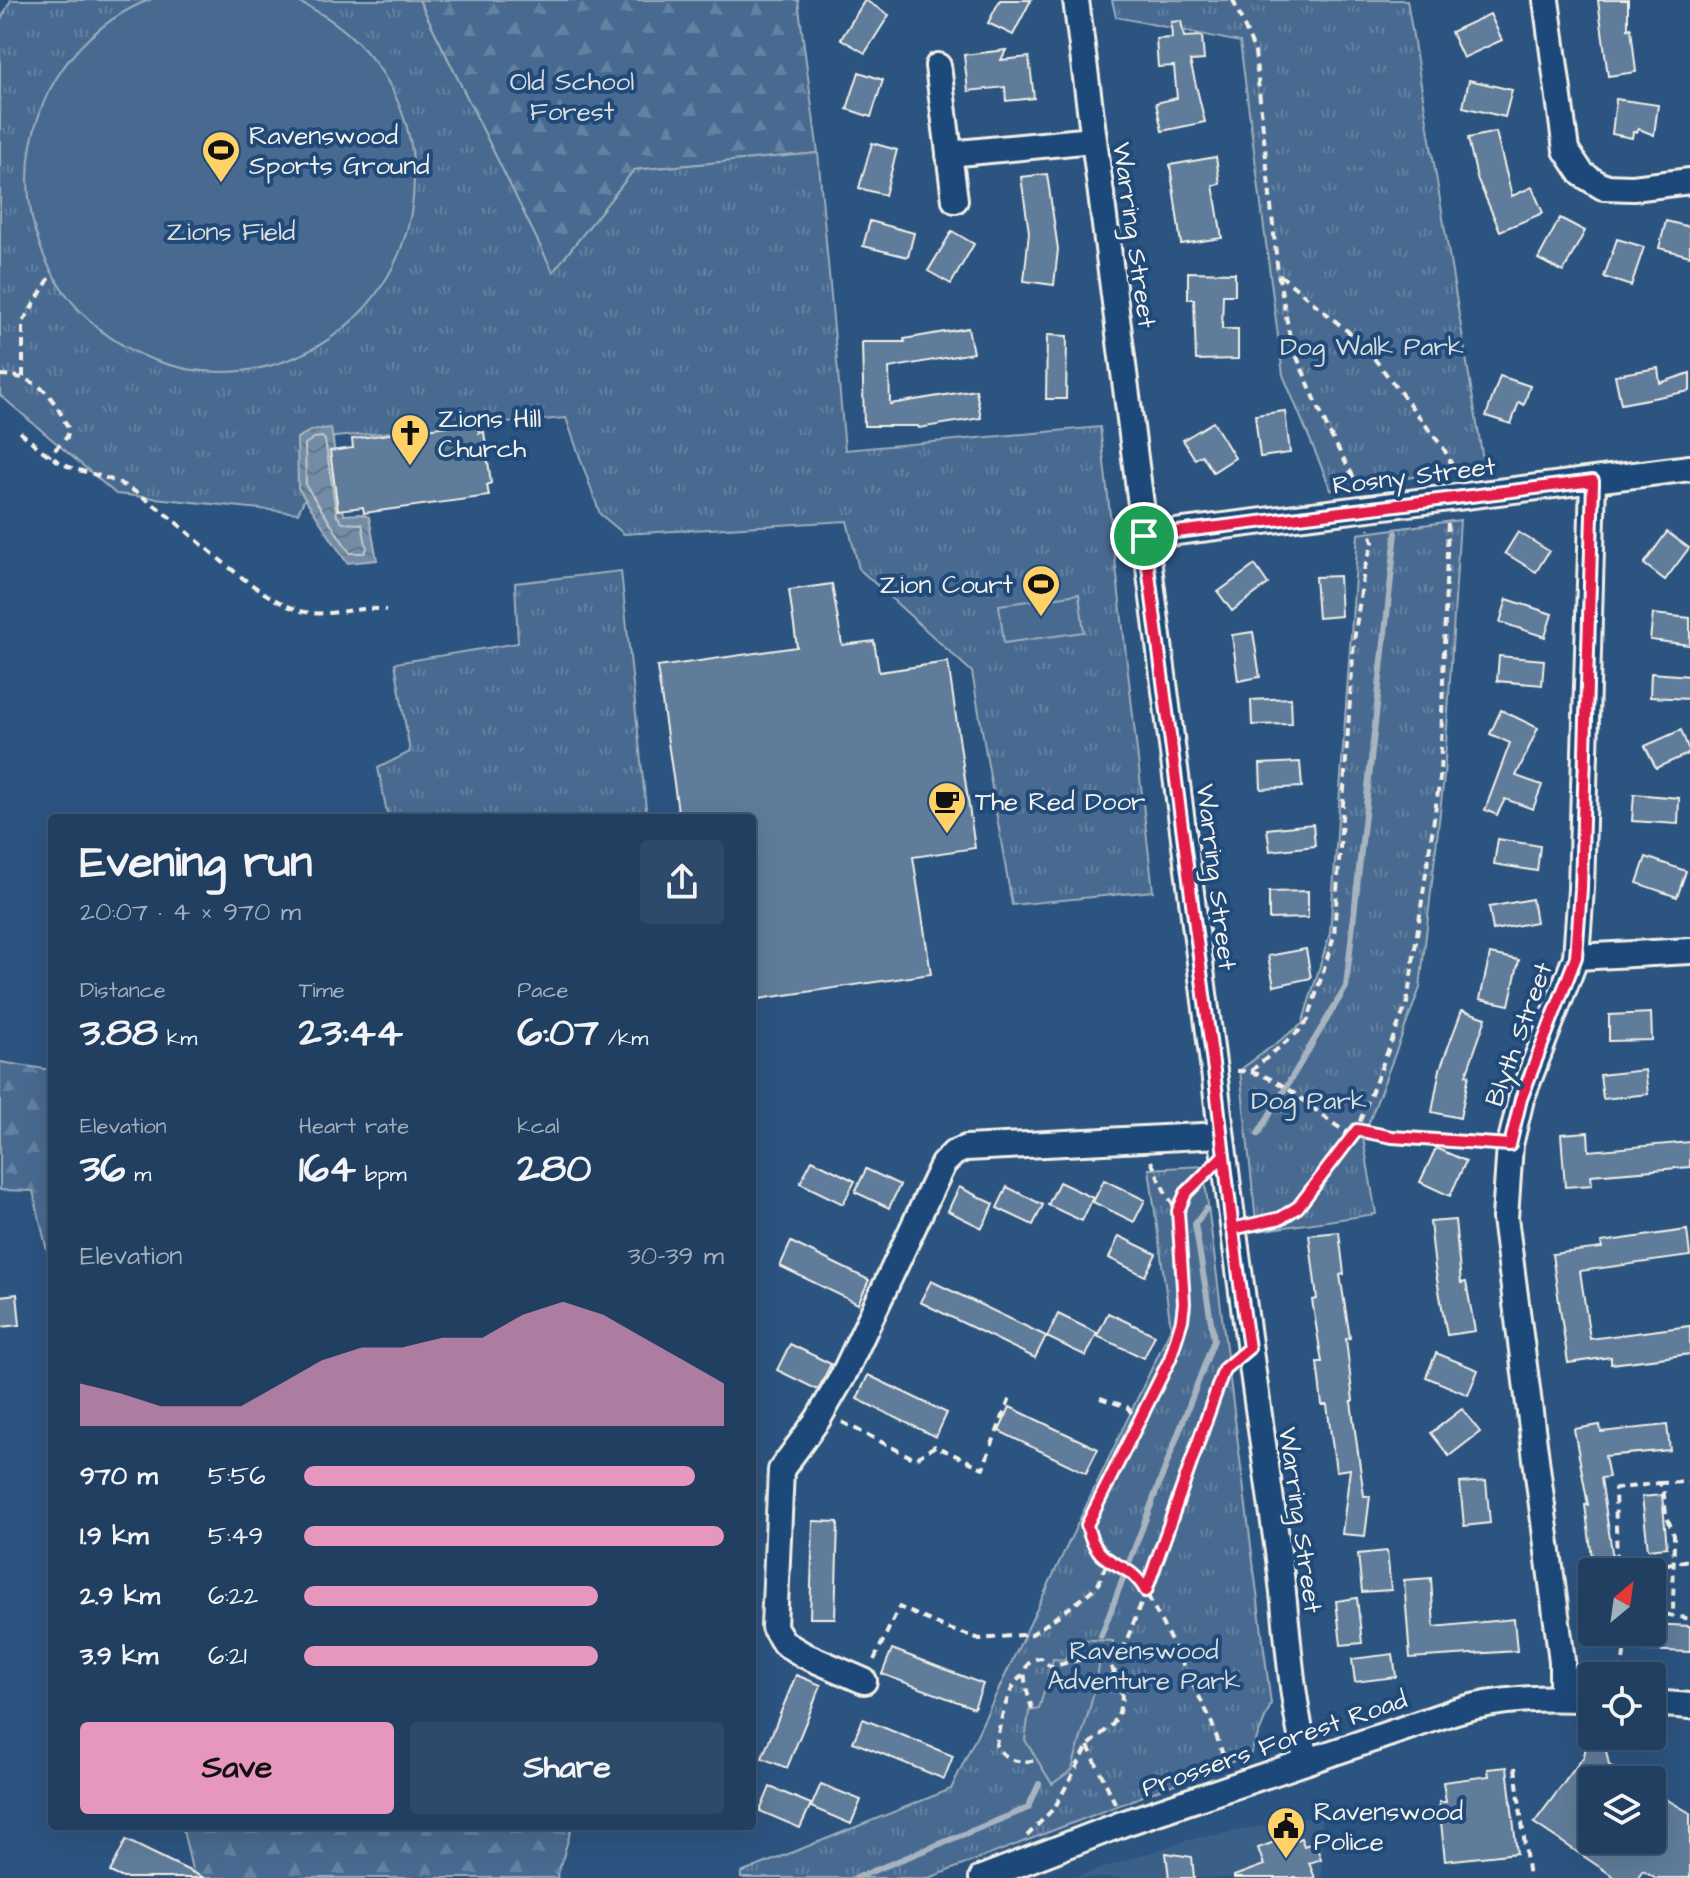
<!DOCTYPE html>
<meta charset="utf-8">
<style>
body{margin:0;font-family:"Architects Daughter",sans-serif;background:#2d4a6a;color:#f1f3f6;height:100vh;display:flex;flex-direction:column;font-size:30px;white-space:nowrap}
*{box-sizing:border-box;margin:0}
p{font-size:26px;color:#a2afbd}
.icon{flex:none;width:44px;height:44px;fill:none;stroke:currentColor;stroke-width:2;stroke-linecap:round;stroke-linejoin:round}
.map{position:relative;flex:1;overflow:hidden}
.details{position:absolute;left:48px;top:814px;width:708px;height:1016px;display:flex;flex-direction:column;background:#213f61;border-radius:8px;box-shadow:0 8px 32px #0002,0 0 0 2px #3e5876}
.details>*{flex:none}
.needle{width:52px;rotate:29deg}
.buttons{position:absolute;left:1578px;top:1558px;display:grid;gap:16px}
.buttons a{display:grid;place-items:center;width:88px;height:88px;border-radius:8px;background:#213f61;box-shadow:0 8px 32px #0002,0 0 0 2px #3e5876;font-size:40px}
.pin{position:absolute;display:grid;place-items:center;width:68px;height:68px;color:#fff;margin:-34px;border:4px solid #fff;border-radius:50%;box-shadow:0 2px 8px #0007}
.round{display:grid;place-items:center;flex:none;width:84px;height:84px;border-radius:8px;background:#2d4a6a}
.overview{display:flex;align-items:center;justify-content:space-between;height:136px;padding:0 32px}
h1{font-size:44px;font-weight:700;line-height:60px}
.figures{display:grid;grid-template-columns:repeat(3,1fr);gap:12px;height:136px;padding:8px 32px}
.figures div{display:grid;align-content:center}
.figures b{font-size:40px;font-weight:700}
.figures small{font-size:22px;font-weight:400}
.figures p{font-size:22px}
.chart{height:224px;padding:16px 32px}
.chart p{display:flex;justify-content:space-between}
.chart svg{width:100%;height:144px;margin-top:8px;fill:#e797bd;opacity:.7}
.button{display:flex;gap:16px;margin-top:auto;padding:16px 32px}
.button a{flex:1;height:92px;border-radius:8px;background:#e797bd;color:#111;font-size:32px;font-weight:700;line-height:92px;text-align:center}
.button a+a{background:#2d4a6a;color:#f1f3f6}
ul{padding:0 32px;list-style:none;font-size:26px}
li{display:grid;grid-template-columns:128px 96px 1fr;align-items:center;height:60px}
li i{height:20px;border-radius:10px;background:#e797bd}
.map>svg:first-child{display:block}
.built{fill:#3b6088}
.forest{fill:url(#forest-firs);stroke:#9eaebc;stroke-width:2}
.park{fill:url(#park-tufts);stroke:#9eaebc;stroke-width:2}
.pitch{fill:#496b90;stroke:#9eaebc;stroke-width:2}
.water{fill:url(#water-waves);stroke:#a7b4c0;stroke-width:2}
.lines{fill:none;stroke-linecap:round;stroke-linejoin:round}
.shore{stroke:#c0c9ce;stroke-width:2}
.stream{stroke:#a7b4c0;stroke-width:6}
.building{fill:#5e7b9a;stroke:#f4f1e8;stroke-width:2}
.minor-casing{stroke:#f4f1e8;stroke-width:30}
.path{stroke:#f4f1e8;stroke-width:4;stroke-dasharray:8 6;stroke-linecap:butt}
.minor{stroke:#1f4a7a;stroke-width:24}
.route-casing{stroke:#fff;stroke-width:16}
.route{stroke:#e11d48;stroke-width:10}
.labels{text-anchor:middle;stroke-width:8;stroke-linejoin:round;paint-order:stroke}
.park-label{font-size:26px;fill:#dadddb;stroke:#1f4a7a}
.poi-label{font-size:26px;fill:#f4f1e8;stroke:#1f4a7a;text-anchor:start}
.street-label{font-size:26px;fill:#f4f1e8;stroke:#1f4a7a}
</style>
<div class="map">
<svg width="1690" height="1878" viewBox="0 0 1690 1878">
<defs>
<pattern id="forest-firs" width="22" height="20" patternUnits="userSpaceOnUse" patternTransform="scale(2)"><rect width="22" height="20" fill="#496b90"/><path d="M5 1l3.5 6h-7zM16 11l3.5 6h-7z" fill="#6481a0"/></pattern>
<pattern id="park-tufts" width="24" height="20" patternUnits="userSpaceOnUse" patternTransform="scale(2)"><rect width="24" height="20" fill="#496b90"/><path d="M3 7l-1-3M5 7V3M7 7l1-3M15 17l-1-3M17 17v-4M19 17l1-3" fill="none" stroke="#6481a0"/></pattern>
<pattern id="water-waves" width="16" height="10" patternUnits="userSpaceOnUse" patternTransform="scale(2)"><rect width="16" height="10" fill="#738ca6"/><path d="M0 5q4-4 8 0t8 0" fill="none" stroke="#647484"/></pattern>
</defs>
<rect width="100%" height="100%" fill="#2c5481"/>
<filter id="ink" filterUnits="userSpaceOnUse"><feTurbulence type="fractalNoise" baseFrequency=".0125" numOctaves="2"/><feDisplacementMap in="SourceGraphic" scale="16" xChannelSelector="R" yChannelSelector="G"/><feConvolveMatrix kernelMatrix="1 2 1 2 8 2 1 2 1" color-interpolation-filters="sRGB"/></filter>
<g filter="url(#ink)">
<path class="built" d="M1321 1815 1322 1878H1073L1188 1840Z"/>
<g class="forest">
<path d="M419 0H798L818 153 634 170 553 273Z"/>
<path d="M0 1062 52 1070V1272L33 1191 0 1190Z"/>
<path d="M182 1826H572L557 1878H194Z"/>
</g>
<g class="park">
<path d="M11 0H419L553 272 634 170 818 153 845 450 1100 427 1153 891 1012 905 972 672 859 569 847 521 624 534 600 514 566 418 334 437 298 513 116 494 0 395V21Z"/>
<path d="M1112 0H1407L1484 466 1331 490 1283 375 1240 42 1116 17Z"/>
<path d="M1460 520 1444 777 1420 988 1363 1138 1376 1214 1257 1231 1240 1070 1302 1024 1330 933 1358 534Z"/>
<path d="M621 571 647 818H388L378 768 410 752 395 663 518 643 515 583Z"/>
<path d="M1203 1166 1271 1704 1250 1755 929 1878H741V1873L951 1789 1171 1328 1149 1169Z"/>
</g>
<g class="pitch">
<circle cx="221" cy="179" r="193"/>
<path d="M1079 594 1084 632 1004 643 999 605Z"/>
<path d="M1071 1639 1113 1641 1112 1654 1100 1655C1097 1695 1081 1732 1072 1770L1052 1784 1025 1740 1029 1711 1039 1709 1053 1659 1065 1660Z"/>
</g>
<path class="water" d="M331 428 344 515 361 514 369 517 377 560 347 563 298 488 297 438 312 430Z"/>
<g class="lines">
<path class="shore" d="M322 437 325 440 337 516 343 523 362 524 367 549 364 553H350L306 486 305 444 314 438Z"/>
<g class="stream">
<path d="M1258 1134 1346 987 1396 533"/>
<path d="M1101 1636 1214 1340 1195 1224 1206 1209"/>
<path d="M856 1878 1028 1808 1039 1784"/>
</g>
</g>
<g class="building">
<path d="M865 0 889 15 865 53 841 39Z"/>
<path d="M1000 0H1031L1013 35 988 23Z"/>
<path d="M1598 0H1628V29L1631 28 1636 72 1608 76Z"/>
<path d="M1490 14 1502 40 1463 58 1451 32Z"/>
<path d="M1181 21 1184 37 1202 36 1204 60 1190 61 1205 122 1162 131 1156 103 1177 98 1174 66 1158 67 1156 39 1172 38 1171 22Z"/>
<path d="M1006 50 1001 60 1029 57 1034 98 1006 101 1005 87 968 91 964 55Z"/>
<path d="M859 72 883 80 871 117 847 109Z"/>
<path d="M1469 80 1512 90 1505 117 1463 107Z"/>
<path d="M1616 99 1658 105 1654 135 1639 129 1637 132H1633L1632 138 1612 134Z"/>
<path d="M1496 132 1512 196 1532 187 1543 213 1500 231 1477 178 1468 138Z"/>
<path d="M872 143 897 150 885 195 859 188Z"/>
<path d="M1216 157 1220 184 1213 185 1222 238 1181 244 1170 165Z"/>
<path d="M1047 174 1058 249 1054 285 1024 281 1029 232 1021 177Z"/>
<path d="M1560 218 1585 231 1563 272 1538 259Z"/>
<path d="M870 221 914 233 908 257 863 246Z"/>
<path d="M1666 221 1690 227V256L1659 248Z"/>
<path d="M952 231 974 244 951 284 928 271Z"/>
<path d="M1617 239 1644 247 1631 286 1604 277Z"/>
<path d="M1188 272 1235 273V295H1223L1222 329H1238V359L1196 360 1194 299H1188Z"/>
<path d="M968 328 973 353 889 368 890 404 976 390 981 418 919 428 918 426H864L862 342H905L904 339Z"/>
<path d="M1047 335 1067 336 1066 399H1046Z"/>
<path d="M1658 368 1660 383 1690 373V391L1621 404 1615 375Z"/>
<path d="M1500 376 1530 386 1524 405 1519 402 1511 424 1486 416Z"/>
<path d="M1285 411 1290 453 1260 457 1255 415Z"/>
<path d="M477 422 479 433 484 432 491 483 487 485 489 496 364 513 363 507 338 510 330 451 353 448 352 439Z"/>
<path d="M1213 422 1235 458 1213 472 1202 455 1195 459 1183 440Z"/>
<path d="M1518 532 1549 551 1536 572 1505 553Z"/>
<path d="M1667 532 1689 548 1665 580 1644 564Z"/>
<path d="M1255 565 1268 584 1232 611 1218 592Z"/>
<path d="M1339 576 1341 616 1318 618 1315 577Z"/>
<path d="M832 584 842 645 874 641 879 672 948 662 975 848 913 857 931 974 752 1000V818H679L657 667 797 647 789 590Z"/>
<path d="M1507 599 1552 614 1545 637 1500 622Z"/>
<path d="M1653 614 1690 618V645L1650 640Z"/>
<path d="M1253 632 1260 677 1238 681 1232 635Z"/>
<path d="M1499 656 1544 660 1542 685 1497 681Z"/>
<path d="M1651 673 1690 676V699L1650 697Z"/>
<path d="M1291 698 1292 724 1252 725 1251 700Z"/>
<path d="M1501 710 1538 728 1516 776 1542 785 1533 809 1505 799 1497 815 1485 810 1510 743 1490 734Z"/>
<path d="M1681 730 1690 753 1656 768 1645 746Z"/>
<path d="M1300 762 1302 787 1261 789 1260 764Z"/>
<path d="M1634 794 1679 798 1678 824 1632 821Z"/>
<path d="M1313 824 1315 846 1270 851 1267 829Z"/>
<path d="M1498 839 1540 846 1537 871 1494 864Z"/>
<path d="M1646 857 1686 871 1677 897 1637 883Z"/>
<path d="M1308 891V918L1269 919V892Z"/>
<path d="M1532 899 1536 922 1493 930 1489 907Z"/>
<path d="M1306 949 1311 978 1274 986 1268 956Z"/>
<path d="M1490 954 1519 960 1509 1005 1480 999Z"/>
<path d="M1462 1010 1486 1018 1466 1075H1469L1460 1118 1432 1112 1440 1069Z"/>
<path d="M1651 1013 1652 1040 1609 1041V1015Z"/>
<path d="M1645 1070 1648 1094 1603 1099 1600 1075Z"/>
<path d="M1588 1132 1589 1151 1690 1142V1167L1591 1175 1592 1185 1565 1187 1561 1134Z"/>
<path d="M1436 1148 1466 1161 1450 1196 1420 1182Z"/>
<path d="M812 1160 855 1181 843 1204 800 1183Z"/>
<path d="M866 1169 900 1185 889 1208 855 1192Z"/>
<path d="M1104 1180 1145 1200 1134 1222 1093 1202Z"/>
<path d="M1059 1182 1093 1198 1082 1221 1048 1205Z"/>
<path d="M959 1187 994 1204 982 1228 948 1211Z"/>
<path d="M1007 1187 1043 1205 1033 1225 997 1208Z"/>
<path d="M1455 1220 1461 1283 1466 1282 1475 1331 1447 1335 1435 1268 1430 1222Z"/>
<path d="M1687 1230 1690 1256 1580 1271 1590 1339 1690 1326V1354L1611 1364V1357L1568 1363 1552 1254 1602 1248 1601 1242Z"/>
<path d="M1339 1232 1344 1274 1340 1275 1350 1338 1346 1339 1353 1401 1351 1402 1364 1496H1370L1365 1536 1342 1534 1350 1469 1336 1471 1327 1405H1322L1317 1362H1322L1312 1300 1317 1299 1309 1235Z"/>
<path d="M1119 1236 1156 1254 1145 1276 1109 1258Z"/>
<path d="M791 1242 869 1280 858 1304 780 1266Z"/>
<path d="M931 1281 1046 1336 1035 1358 920 1302Z"/>
<path d="M17 1294 20 1325 0 1327V1296Z"/>
<path d="M1108 1313 1155 1335 1144 1358 1097 1336Z"/>
<path d="M1058 1314 1097 1333 1086 1356 1047 1337Z"/>
<path d="M790 1344 831 1364 818 1390 777 1370Z"/>
<path d="M1436 1353 1478 1370 1468 1395 1426 1377Z"/>
<path d="M868 1375 947 1413 936 1437 857 1399Z"/>
<path d="M1010 1407 1098 1449 1086 1473 999 1431Z"/>
<path d="M1462 1409 1480 1432 1449 1456 1431 1433Z"/>
<path d="M1600 1425 1601 1432 1667 1425 1670 1450 1605 1456 1609 1477 1601 1478 1615 1572H1594L1585 1505H1588L1574 1429Z"/>
<path d="M1486 1481 1490 1523 1464 1526 1460 1483Z"/>
<path d="M1662 1495 1667 1547 1648 1549 1642 1497Z"/>
<path d="M813 1521 838 1522 835 1618H810Z"/>
<path d="M1387 1551 1391 1590 1362 1592 1358 1554Z"/>
<path d="M1431 1578 1434 1627 1514 1619 1517 1651 1410 1658 1404 1580Z"/>
<path d="M1357 1598 1362 1643 1341 1645 1336 1601Z"/>
<path d="M1652 1624 1690 1626V1652L1641 1650 1642 1632H1652Z"/>
<path d="M892 1649 983 1684 974 1708 882 1674Z"/>
<path d="M1393 1654 1396 1677 1355 1682 1352 1659Z"/>
<path d="M796 1675 821 1685 787 1768 762 1758Z"/>
<path d="M863 1719 953 1756 944 1779 853 1742Z"/>
<path d="M1604 1741 1609 1765 1634 1780H1592V1840H1652V1791L1690 1813V1878H1656L1643 1870 1637 1878H1616L1534 1823 1584 1756 1587 1742Z"/>
<path d="M1507 1767 1517 1853 1445 1861 1439 1802H1446L1443 1782 1489 1776 1488 1769Z"/>
<path d="M821 1784 861 1800 851 1824 811 1807Z"/>
<path d="M770 1787 811 1804 800 1828 760 1811Z"/>
<path d="M1301 1838 1304 1846 1315 1842 1321 1859 1309 1863 1315 1878H1234V1876L1264 1865 1258 1848 1277 1841 1279 1846Z"/>
<path d="M126 1840 204 1878H123L110 1872Z"/>
<path d="M1166 1853 1192 1857 1194 1878H1169Z"/>
</g>
<g class="lines">
<g class="minor-casing">
<g id="minor">
<path d="M1076 0 1214 1071C1232 1232 1256 1391 1278 1552 1288 1621 1289 1694 1307 1761"/>
<path d="M1546 0 1566 150 1582 174 1603 187 1633 188 1690 181"/>
<path d="M938 66 955 200"/>
<path d="M949 154 1093 140"/>
<path d="M1144 536 1690 468"/>
<path d="M1576 957 1690 951"/>
<path d="M864 1681 804 1655 784 1643 774 1627 781 1470 818 1419 843 1376 943 1164 954 1153 966 1148 1221 1135"/>
<path d="M1562 1698V1661L1505 1218 1510 1145 1521 1099 1576 957 1581 889 1593 481"/>
<path d="M1652 1703 1690 1706"/>
<path d="M982 1878 1122 1824 1456 1711C1502 1698 1545 1697 1592 1700"/>
</g>
</g>
<g class="path">
<path d="M1233 0 1255 52 1278 273 1291 343 1329 432 1359 487"/>
<path d="M1280 275 1363 344 1444 449 1458 477"/>
<path d="M0 375C40 376 53 396 69 430L67 437 49 456"/>
<path d="M23 377V322L52 274"/>
<path d="M20 432C37 446 54 462 75 469 99 476 116 479 137 493 187 525 242 589 295 609 325 621 355 604 386 610"/>
<path d="M1237 1071C1282 1070 1316 1118 1354 1136"/>
<path d="M1251 1071 1299 1031 1308 1020 1334 936 1354 641 1364 570 1373 542 1369 529"/>
<path d="M1357 1130 1392 1137 1490 1143"/>
<path d="M1151 1161 1166 1194 1178 1211 1184 1303 1182 1320 1170 1359 1087 1525C1096 1567 1118 1557 1142 1584L1210 1718 1227 1766"/>
<path d="M1178 1211 1186 1193 1204 1173"/>
<path d="M1254 1224 1281 1218 1298 1207 1354 1136 1407 1003 1440 778 1448 520"/>
<path d="M1100 1398 1127 1407 1138 1421"/>
<path d="M842 1422 915 1459 935 1446 983 1468 1011 1395"/>
<path d="M1659 1483 1690 1482"/>
<path d="M1624 1572 1617 1564 1615 1489 1659 1483 1663 1487 1666 1514 1674 1535 1673 1616"/>
<path d="M1624 1572 1690 1560"/>
<path d="M1652 1612 1690 1619"/>
<path d="M874 1660 899 1607 946 1628 980 1639 1032 1634 1079 1601 1098 1585 1108 1560"/>
<path d="M1618 1673 1623 1661 1627 1632"/>
<path d="M1023 1675C1007 1686 999 1727 996 1745 1006 1761 1019 1764 1037 1760"/>
<path d="M1107 1690 1146 1591 1224 1369 1229 1365"/>
<path d="M1088 1746 1116 1805"/>
<path d="M1515 1767 1529 1878"/>
<path d="M1027 1836 1055 1807 1088 1746 1113 1724 1119 1712 1122 1698 1120 1685 1109 1662C1091 1655 1069 1662 1051 1667L1041 1658C1013 1661 1029 1693 1032 1710"/>
</g>
<use href="#minor" class="minor"/>
</g>
</g>
<g class="lines" filter="url(#ink)">
<g class="route-casing">
<path id="route" d="M1144 536 1214 1071C1225 1163 1235 1256 1249 1348L1224 1369 1146 1591C1127 1556 1098 1573 1087 1525L1170 1359 1182 1320 1184 1303 1178 1211 1186 1193 1224 1155 1232 1229 1281 1218 1298 1207 1357 1130 1392 1137 1510 1145 1521 1099 1576 957 1581 889 1593 481 1144 536"/>
</g>
<use href="#route" class="route"/>
</g>
<defs>
<g id="stadium-pin" transform="scale(2)"><path d="M0 17L-7.5 6A9.5 9.5 0 1 1 7.5 6Z" fill="#ffd166" stroke="#1f4a7a"/><path d="M0-5a6.5 5 0 1 0 0 10a6.5 5 0 1 0 0-10ZM-3.5-1.8h7v3.6h-7Z" fill="#111"/></g>
<g id="church-pin" transform="scale(2)"><path d="M0 17L-7.5 6A9.5 9.5 0 1 1 7.5 6Z" fill="#ffd166" stroke="#1f4a7a"/><path d="M-1.2-6h2.4v3.5h3.3v2.4h-3.3V6h-2.4V-.1h-3.3v-2.4h3.3Z" fill="#111"/></g>
<g id="cafe-pin" transform="scale(2)"><path d="M0 17L-7.5 6A9.5 9.5 0 1 1 7.5 6Z" fill="#ffd166" stroke="#1f4a7a"/><path d="M-5.5-4.5H6V0H3Q3 3.5 0 3.5H-2.5Q-5.5 3.5-5.5 0ZM3-3.2v2h1.7v-2ZM-6 4.5H4V6H-6Z" fill="#111"/></g>
<g id="civic-pin" transform="scale(2)"><path d="M0 17L-7.5 6A9.5 9.5 0 1 1 7.5 6Z" fill="#ffd166" stroke="#1f4a7a"/><path d="M-.6-6.5H3V-4.5H.6V-3L4-1V1h2V6H-6V1h2V-1L-.6-3ZM-1.2 2.5V6h2.4V2.5Z" fill="#111"/></g>
</defs>
<g fill-rule="evenodd">
<use href="#stadium-pin" x="221" y="150"/>
<use href="#church-pin" x="410" y="433"/>
<use href="#stadium-pin" x="1041" y="584"/>
<use href="#cafe-pin" x="947" y="801"/>
<use href="#civic-pin" x="1286" y="1826"/>
</g>
<g class="labels">
<g class="park-label">
<text x="572" y="90">Old School<tspan x="572" dy="30">Forest</tspan></text>
<text x="231" y="240">Zions Field</text>
<text x="1372" y="355">Dog Walk Park</text>
<text x="1309" y="1109">Dog Park</text>
<text x="1144" y="1659">Ravenswood<tspan x="1144" dy="30">Adventure Park</tspan></text>
</g>
<g class="poi-label">
<text x="249" y="144">Ravenswood<tspan x="249" dy="30">Sports Ground</tspan></text>
<text x="438" y="427">Zions Hill<tspan x="438" dy="30">Church</tspan></text>
<text x="1013" y="593" text-anchor="end">Zion Court</text>
<text x="975" y="810">The Red Door</text>
<text x="1314" y="1820">Ravenswood<tspan x="1314" dy="30">Police</tspan></text>
</g>
<g class="street-label">
<text transform="translate(1135 235) rotate(82)" y="9">Warring Street</text>
<text transform="translate(1414 475) rotate(-7)" y="9">Rosny Street</text>
<text transform="translate(1217 877) rotate(83)" y="9">Warring Street</text>
<text transform="translate(1518 1034) rotate(-70)" y="9">Blyth Street</text>
<text transform="translate(1301 1520) rotate(82)" y="9">Warring Street</text>
<text transform="translate(1274 1743) rotate(-19)" y="9">Prossers Forest Road</text>
</g>
</g>
</svg>
<div class="buttons">
<a><svg class="needle" viewBox="-14 -14 28 28"><path d="M0-13l5 13h-10z" fill="#e53935"/><path d="M0 13l5-13h-10z" fill="#a2afbd"/></svg></a>
<a><svg class="icon" aria-label="locate" viewBox="0 0 24 24"><circle cx="12" cy="12" r="6"/><path d="M12 2v4M12 18v4M2 12h4M18 12h4"/></svg></a>
<a><svg class="icon" aria-label="layers" viewBox="0 0 24 24"><path d="M12 4l9 5-9 5-9-5zM3 14l9 5 9-5"/></svg></a>
</div>
<div class="pin" style="left:1144px;top:536px;background:#1e9e55"><svg class="icon" aria-label="arrive" viewBox="0 0 24 24"><path d="M6 21V4h12l-3 4 3 4H6"/></svg></div>
<section class="details">
<div class="overview"><div><h1>Evening run</h1><p>20:07 · 4 × 970 m</p></div><a class="round"><svg class="icon" aria-label="share" viewBox="0 0 24 24"><path d="M12 15V3M7 8l5-5 5 5M5 13v7h14v-7"/></svg></a></div>
<div class="figures">
<div><p>Distance</p><b>3.88<small> km</small></b></div>
<div><p>Time</p><b>23:44</b></div>
<div><p>Pace</p><b>6:07<small> /km</small></b></div>
</div>
<div class="figures">
<div><p>Elevation</p><b>36<small> m</small></b></div>
<div><p>Heart rate</p><b>164<small> bpm</small></b></div>
<div><p>kcal</p><b>280</b></div>
</div>
<div class="chart"><p><span>Elevation</span>30–39 m</p>
<svg viewBox="0 0 160 44" preserveAspectRatio="none"><path d="M0 44V31L10 34L20 38L30 38L40 38L50 31L60 24L70 20L80 20L90 17L100 17L110 10L120 6L130 10L140 17L150 24L160 31V44z"/></svg>
</div>
<ul>
<li><b>970 m</b>5:56<i style="width:93%"></i></li>
<li><b>1.9 km</b>5:49<i style="width:100%"></i></li>
<li><b>2.9 km</b>6:22<i style="width:70%"></i></li>
<li><b>3.9 km</b>6:21<i style="width:70%"></i></li>
</ul>
<div class="button"><a>Save</a><a>Share</a></div>
</section>
</div>
